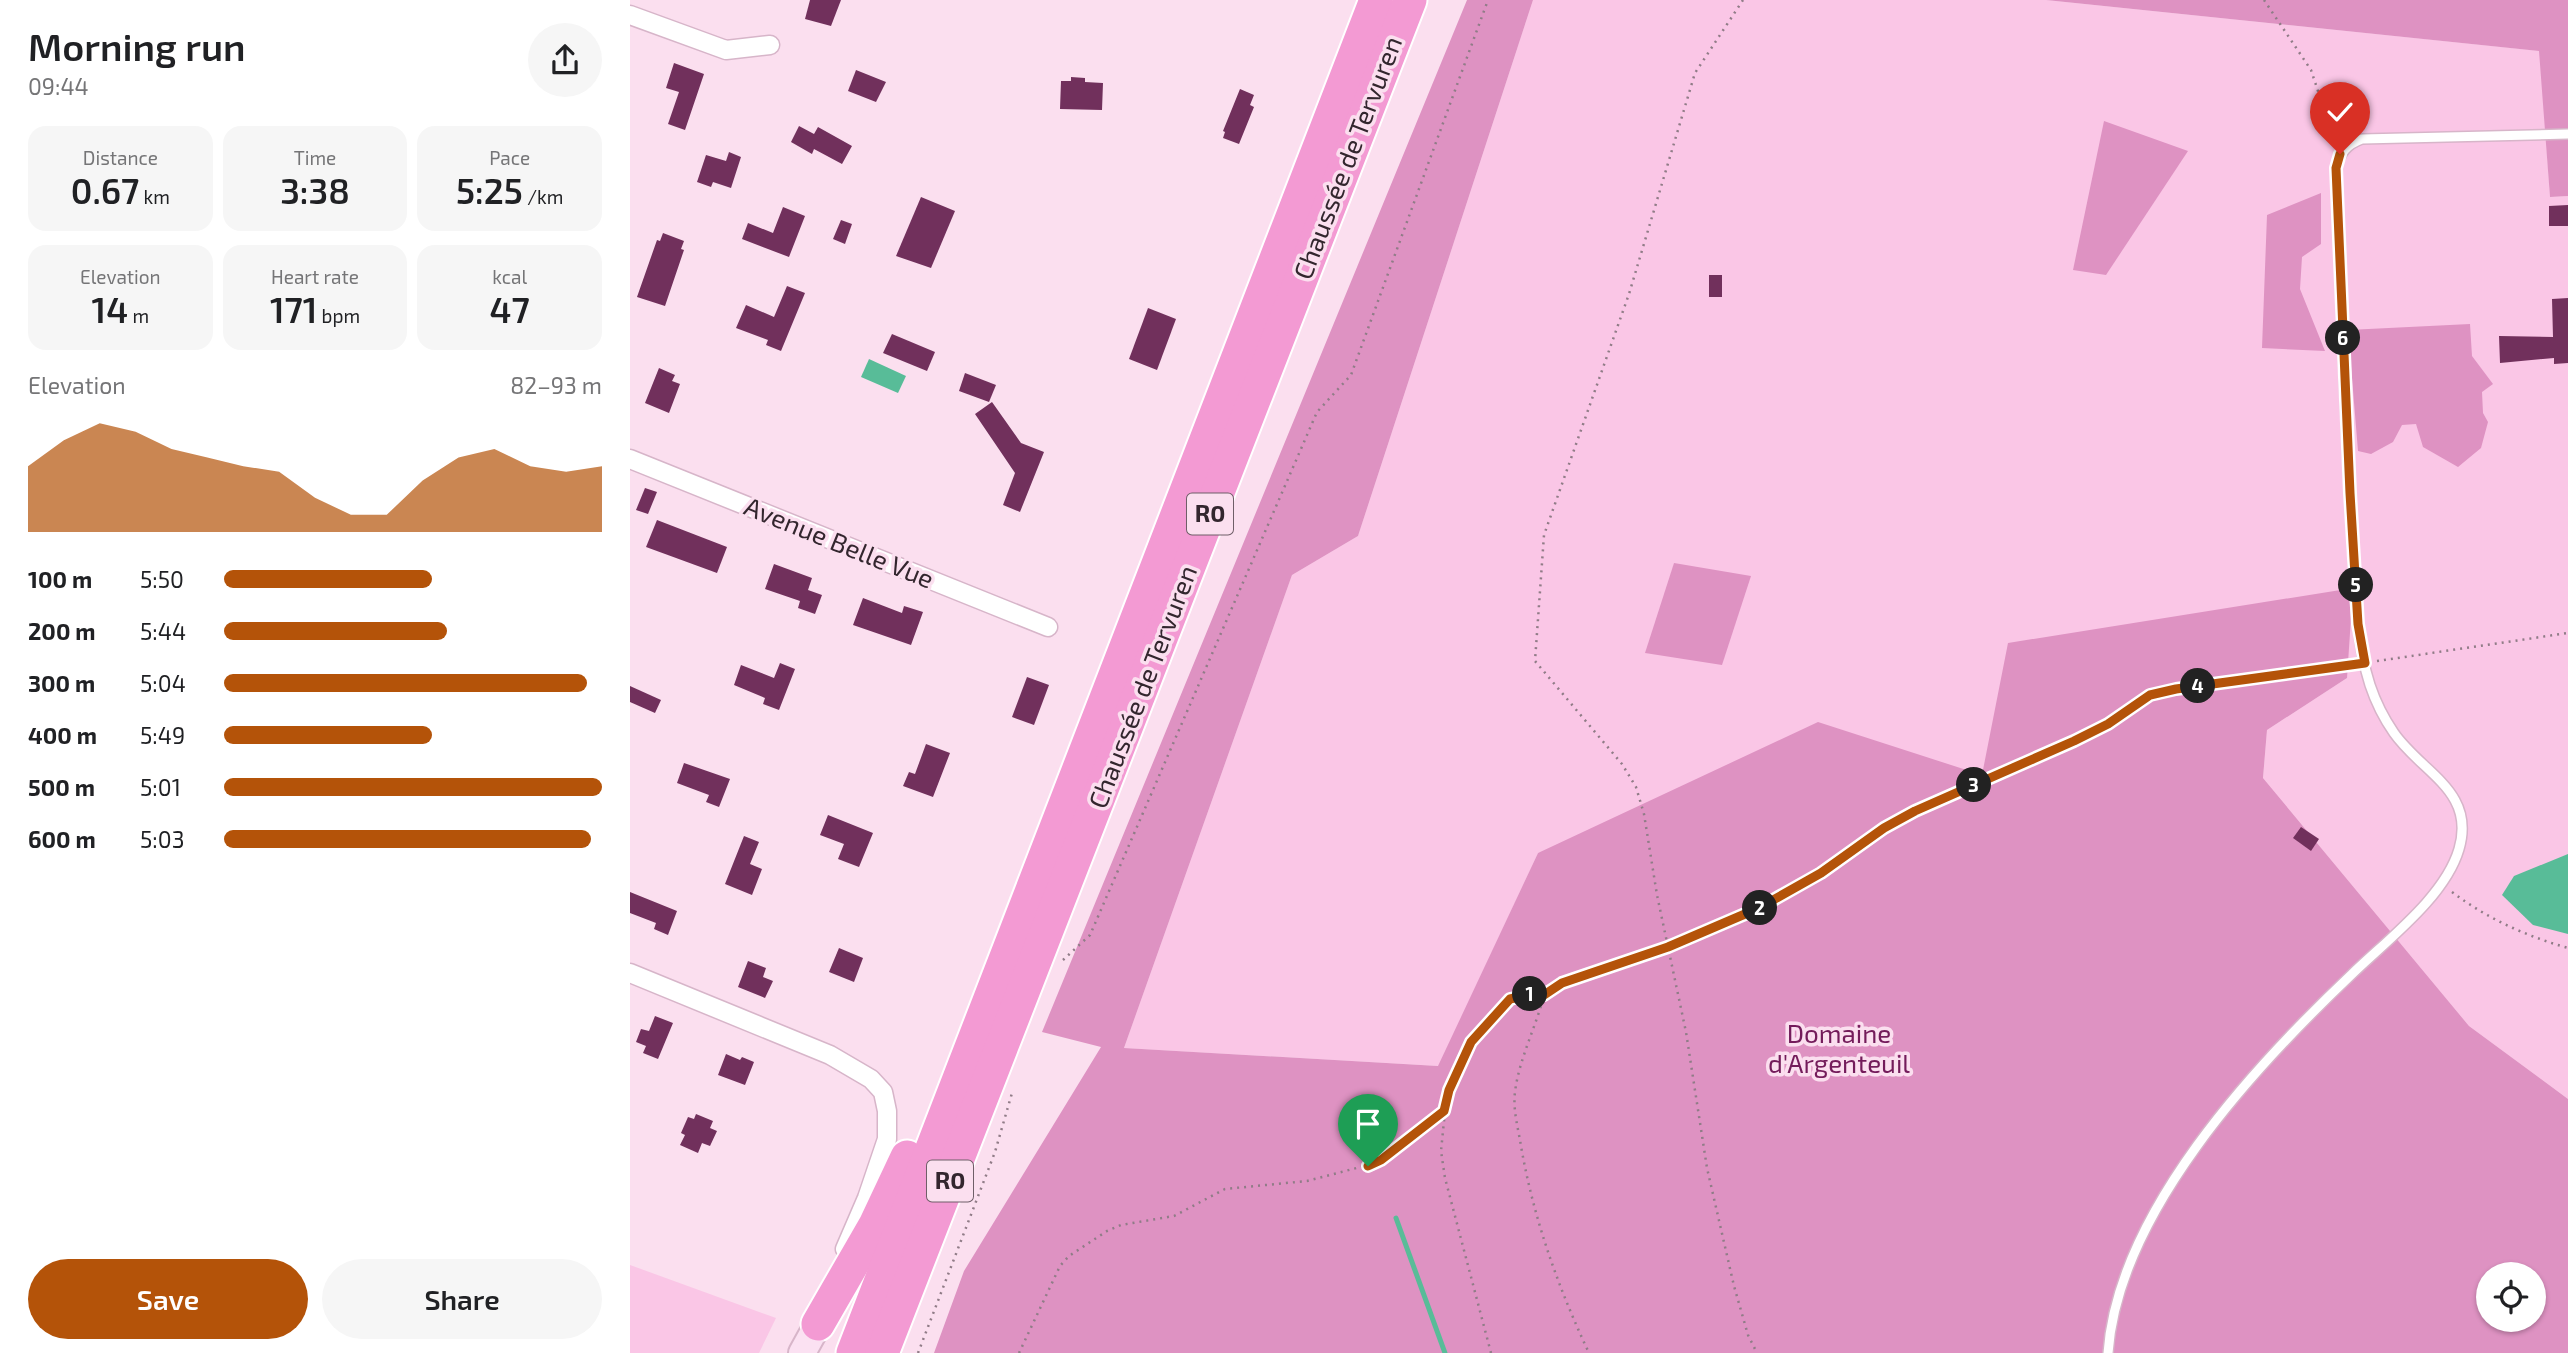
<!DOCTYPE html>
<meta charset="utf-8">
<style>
body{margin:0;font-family:"Exo 2",sans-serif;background:#f6f6f6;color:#202124;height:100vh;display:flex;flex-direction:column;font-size:26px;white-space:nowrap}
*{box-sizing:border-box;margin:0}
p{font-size:23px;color:#757577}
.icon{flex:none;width:38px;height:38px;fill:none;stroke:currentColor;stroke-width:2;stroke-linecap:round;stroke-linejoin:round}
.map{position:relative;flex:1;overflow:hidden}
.sheet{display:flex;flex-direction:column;background:#fff;width:630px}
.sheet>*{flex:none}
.tools{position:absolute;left:1846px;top:1262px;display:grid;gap:14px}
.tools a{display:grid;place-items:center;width:70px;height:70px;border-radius:50%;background:#fff;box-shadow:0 2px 5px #0004;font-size:35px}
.pin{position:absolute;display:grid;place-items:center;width:60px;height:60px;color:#fff;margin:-72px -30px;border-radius:50% 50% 50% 0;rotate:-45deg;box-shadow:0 0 7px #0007}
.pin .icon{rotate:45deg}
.km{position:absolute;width:35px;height:35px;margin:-18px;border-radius:50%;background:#222;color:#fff;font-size:19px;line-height:35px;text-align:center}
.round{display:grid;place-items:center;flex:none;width:74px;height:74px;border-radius:37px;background:#f6f6f6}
.overview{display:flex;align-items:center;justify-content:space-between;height:119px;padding:0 28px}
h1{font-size:38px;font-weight:600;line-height:52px}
.metrics{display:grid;grid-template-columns:repeat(3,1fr);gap:10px;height:119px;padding:7px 28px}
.metrics div{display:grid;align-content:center;border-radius:18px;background:#f6f6f6;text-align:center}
.metrics b{font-size:35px;font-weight:600}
.metrics small{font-size:19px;font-weight:400}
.metrics p{font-size:19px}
.chart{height:196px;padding:14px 28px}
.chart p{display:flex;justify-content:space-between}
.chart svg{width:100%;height:126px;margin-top:7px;fill:#b45309;opacity:.7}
.primary-button{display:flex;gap:14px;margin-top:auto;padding:14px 28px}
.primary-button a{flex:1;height:80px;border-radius:42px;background:#b45309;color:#fff;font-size:28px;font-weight:600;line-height:80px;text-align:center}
.primary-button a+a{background:#f6f6f6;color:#202124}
ul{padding:0 28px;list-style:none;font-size:23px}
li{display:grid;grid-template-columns:112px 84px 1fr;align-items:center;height:52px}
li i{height:18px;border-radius:9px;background:#b45309}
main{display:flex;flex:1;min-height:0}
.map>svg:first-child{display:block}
.green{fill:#fac6e6}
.forest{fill:#de92c2;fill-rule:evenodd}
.water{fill:#58bc98}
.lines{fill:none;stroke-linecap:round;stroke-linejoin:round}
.stream{stroke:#58bc98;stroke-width:5}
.building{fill:#71305c}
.lane-casing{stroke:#d7b5c9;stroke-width:12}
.street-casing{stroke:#d7b5c9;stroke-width:21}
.secondary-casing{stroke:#d7b5c9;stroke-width:30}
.highway-casing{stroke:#fff;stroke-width:37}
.path{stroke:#907c87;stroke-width:2.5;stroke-dasharray:2 5;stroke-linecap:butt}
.lane{stroke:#fff;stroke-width:9}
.street{stroke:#fff;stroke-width:18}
.secondary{stroke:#fbe1f2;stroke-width:26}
.highway{stroke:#f39ad3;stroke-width:33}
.route-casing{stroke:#fff;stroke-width:14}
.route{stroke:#b45309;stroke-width:9}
.labels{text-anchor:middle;stroke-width:7;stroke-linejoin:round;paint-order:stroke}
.shield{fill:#fbdfef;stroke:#6f5e68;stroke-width:2}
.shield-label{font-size:24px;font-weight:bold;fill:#33262e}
.street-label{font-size:26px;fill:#33262e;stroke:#fbdfef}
.park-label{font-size:26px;fill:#741c5b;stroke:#fbdfef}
</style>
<main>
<section class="sheet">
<div class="overview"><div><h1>Morning run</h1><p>09:44</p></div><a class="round"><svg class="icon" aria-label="share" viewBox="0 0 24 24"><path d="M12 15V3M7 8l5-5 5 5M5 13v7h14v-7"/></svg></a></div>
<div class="metrics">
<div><p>Distance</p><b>0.67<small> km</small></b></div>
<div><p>Time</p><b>3:38</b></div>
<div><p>Pace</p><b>5:25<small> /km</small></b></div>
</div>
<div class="metrics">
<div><p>Elevation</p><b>14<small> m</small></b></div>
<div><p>Heart rate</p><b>171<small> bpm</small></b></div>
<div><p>kcal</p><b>47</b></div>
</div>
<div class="chart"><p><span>Elevation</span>82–93 m</p>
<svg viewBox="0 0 160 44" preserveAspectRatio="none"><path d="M0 44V21L10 12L20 6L30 9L40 15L50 18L60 21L70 23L80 32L90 38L100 38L110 26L120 18L130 15L140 21L150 23L160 21V44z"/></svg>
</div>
<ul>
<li><b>100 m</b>5:50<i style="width:55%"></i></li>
<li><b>200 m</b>5:44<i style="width:59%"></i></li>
<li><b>300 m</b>5:04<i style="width:96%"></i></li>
<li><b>400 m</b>5:49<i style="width:55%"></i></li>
<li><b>500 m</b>5:01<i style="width:100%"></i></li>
<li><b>600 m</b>5:03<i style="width:97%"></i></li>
</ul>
<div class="primary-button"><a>Save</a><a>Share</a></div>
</section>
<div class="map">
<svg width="1938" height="1353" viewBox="0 0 1938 1353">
<rect width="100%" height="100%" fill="#fbdfef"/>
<g class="green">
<path d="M903 0H1416L1910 51 1920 197 1938 196V1099L1839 1026 1633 778 1637 730 1717 678 1353 775 908 853 809 1066 494 1048 662 575 728 536Z"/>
<path d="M0 1265 146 1318 129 1353H0Z"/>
</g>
<g class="forest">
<path d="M837 0H903L728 536 662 575 494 1048 808 1066 908 853 1188 722 1352 775 1378 643 1723 588 1717 678 1637 730 1633 778 1839 1026 1938 1099V1353H304L334 1271 471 1047 412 1032ZM1858 1274H1904V1320H1858Z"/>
<path d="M1416 0H1938V196L1920 197 1909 51Z"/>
<path d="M1474 121 1558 151 1476 275 1443 270Z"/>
<path d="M1691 193V244L1672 257 1670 289 1695 351 1632 348 1637 215Z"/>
<path d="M1840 324 1842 356 1863 384 1852 392 1853 413 1858 422 1851 448 1828 467 1793 447 1786 424 1772 425 1763 442 1741 454 1728 451 1718 330Z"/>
<path d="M1044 563 1121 576 1092 665 1015 653Z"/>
</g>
<g class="water">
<path d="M239 359 276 376 268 393 231 377Z"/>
<path d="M1938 854V934L1903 925 1872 895 1884 876Z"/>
</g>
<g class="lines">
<path class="stream" d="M766 1218 815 1353"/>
</g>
<g class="building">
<path d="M180 0H211L201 26 175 19Z"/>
<path d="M44 63 74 74 55 130 38 124 49 92 36 88Z"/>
<path d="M226 70 256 82 246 102 218 91Z"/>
<path d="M441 77 455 78V82L473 83 472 110 430 109 431 81H441Z"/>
<path d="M610 89 624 95 620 105 624 107 609 144 593 138 595 132 593 131Z"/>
<path d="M169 126 184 134 188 127 222 146 212 164 184 149 182 154 161 142Z"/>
<path d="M99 152 111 157 101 188 83 182 81 187 67 182 76 155 96 161Z"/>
<path d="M291 197 325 211 301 268 266 256Z"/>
<path d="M1938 205V226H1919V206Z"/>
<path d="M153 207 175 216 159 257 112 239 118 223 143 233Z"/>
<path d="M211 220 222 224 215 244 203 239Z"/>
<path d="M33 233 54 241 51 249 54 250 35 306 7 297 27 240 30 241Z"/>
<rect x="1079" y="275" width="13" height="22"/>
<path d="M157 286 175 293 151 351 136 345 138 340 106 328 116 305 144 317Z"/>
<path d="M1938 298V363L1924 364V358L1870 363 1869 336 1923 337 1922 299Z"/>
<path d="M518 308 546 319 527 370 499 359Z"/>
<path d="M262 334 305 352 297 371 253 353Z"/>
<path d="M29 368 45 375 42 381 50 384 39 413 15 403Z"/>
<path d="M335 373 366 385 359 402 329 391Z"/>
<path d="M362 402 391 443 414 452 390 512 373 505 385 473 345 414Z"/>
<path d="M15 488 27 492 18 514 6 510Z"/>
<path d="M27 520 97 547 87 573 16 547Z"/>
<path d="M144 564 182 578 178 590 192 595 185 614 168 608 170 601 135 589Z"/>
<path d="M233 598 272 613 274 606 293 612 281 645 223 625Z"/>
<path d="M150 663 165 669 149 710 133 704 135 698 104 685 111 665 144 678Z"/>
<path d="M397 677 419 685 404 725 382 717Z"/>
<path d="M0 686 31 700 25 713 0 702Z"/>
<path d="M296 744 320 753 303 797 273 786 279 772 285 774Z"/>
<path d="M54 763 100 779 89 807 76 802 79 795 47 783Z"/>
<path d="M198 815 243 833 229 867 208 859 214 844 190 835Z"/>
<path d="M1671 827 1689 839 1681 851 1663 838Z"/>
<path d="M114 836 129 842 120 864 132 869 122 895 95 884Z"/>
<path d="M0 892 47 911 38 935 24 929 26 923 0 913Z"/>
<path d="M209 948 233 958 224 982 199 972Z"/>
<path d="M118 961 136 968 133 977 143 981 135 998 108 987Z"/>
<path d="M25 1016 43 1023 28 1059 13 1053 16 1046 6 1042 11 1029 19 1031Z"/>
<path d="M96 1054 110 1060 112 1057 124 1062 115 1085 88 1075Z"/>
<path d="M66 1114 83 1121 80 1128 87 1131 80 1146 72 1143 68 1153 50 1145 55 1135 51 1133 58 1117 64 1119Z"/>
</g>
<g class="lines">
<g class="lane-casing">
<path id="lane" d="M1478 1353C1488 1213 1624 1067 1721 975 1757 940 1815 897 1829 849 1846 791 1792 773 1764 733 1755 720 1745 700 1740 685 1723 632 1725 573 1721 518 1714 401 1711 285 1706 168 1711 152 1716 145 1732 139L1938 134"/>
</g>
<g class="street-casing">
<g id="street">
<path d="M0 15 96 50 140 45"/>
<path d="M0 459 418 627"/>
<path d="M0 973 200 1055 241 1079 253 1092 257 1111V1139L237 1198 215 1249"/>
</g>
</g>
<g class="secondary-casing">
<path id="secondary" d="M172 1353 188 1324"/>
</g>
<g class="highway-casing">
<g id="highway">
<path d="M188 1324 245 1225 277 1157"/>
<path d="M223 1353 746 0"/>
<path d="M252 1353 780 0"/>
</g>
</g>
<g class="path">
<path d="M1113 0 1065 73 999 294 914 535 905 661 992 764 1006 787 1014 814 1027 895 1056 1032 1077 1168 1104 1286 1118 1335 1127 1353"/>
<path d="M1634 0 1681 70 1695 112 1721 131"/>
<path d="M1747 661 1938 633"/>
<path d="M1822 892C1858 919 1896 936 1938 948"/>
<path d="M433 960 460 935 687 412 721 375 858 0"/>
<path d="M914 995 932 983 1038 947 1129 908 1191 873 1254 828 1285 811 1444 741 1478 724 1520 696 1546 689 1724 664"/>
<path d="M288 1353 365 1152 382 1093"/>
<path d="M389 1353 430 1266 439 1256 477 1231 491 1225 544 1216 595 1189 677 1181 738 1165 763 1151 815 1111"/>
<path d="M861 1353 815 1178 811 1151 815 1111 819 1090 841 1042 880 999 902 994 914 995C906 1027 889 1059 885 1092 883 1108 887 1124 890 1140 902 1214 927 1285 959 1353"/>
</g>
<use href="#lane" class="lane"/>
<use href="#street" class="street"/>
<use href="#secondary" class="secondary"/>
<use href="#highway" class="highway"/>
</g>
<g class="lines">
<g class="route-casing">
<path id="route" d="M738 1166 751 1160 814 1111 819 1090 841 1042 880 999 902 994 914 995 932 983 1038 947 1129 908 1191 873 1254 828 1285 811 1444 741 1478 724 1520 695 1546 689 1735 663 1728 624 1720 493 1706 168 1710 154"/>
</g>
<use href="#route" class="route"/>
</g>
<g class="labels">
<g class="shield">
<rect x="557" y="493.5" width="46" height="41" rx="5"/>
<rect x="297" y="1160.5" width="46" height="41" rx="5"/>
</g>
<g class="shield-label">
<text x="580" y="522">R0</text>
<text x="320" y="1189">R0</text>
</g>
<g class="street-label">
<text transform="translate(718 158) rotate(-69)" y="9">Chaussée de Tervuren</text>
<text transform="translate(209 543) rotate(22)" y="9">Avenue Belle Vue</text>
<text transform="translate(513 687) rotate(-69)" y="9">Chaussée de Tervuren</text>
</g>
<g class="park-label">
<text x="1209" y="1043">Domaine<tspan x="1209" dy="30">d'Argenteuil</tspan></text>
</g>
</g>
</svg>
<div class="tools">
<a><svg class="icon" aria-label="locate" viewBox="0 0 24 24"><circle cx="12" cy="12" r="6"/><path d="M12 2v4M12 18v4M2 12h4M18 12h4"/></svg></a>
</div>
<div class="pin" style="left:738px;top:1166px;background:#1e9e55"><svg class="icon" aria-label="arrive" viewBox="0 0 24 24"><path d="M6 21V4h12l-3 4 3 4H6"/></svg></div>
<div class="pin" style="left:1710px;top:154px;background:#d93025"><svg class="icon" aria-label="check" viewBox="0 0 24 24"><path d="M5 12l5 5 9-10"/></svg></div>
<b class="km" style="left:900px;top:994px">1</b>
<b class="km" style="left:1130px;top:908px">2</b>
<b class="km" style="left:1344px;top:785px">3</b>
<b class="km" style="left:1568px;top:686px">4</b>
<b class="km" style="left:1726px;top:585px">5</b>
<b class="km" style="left:1713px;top:338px">6</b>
</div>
</main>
